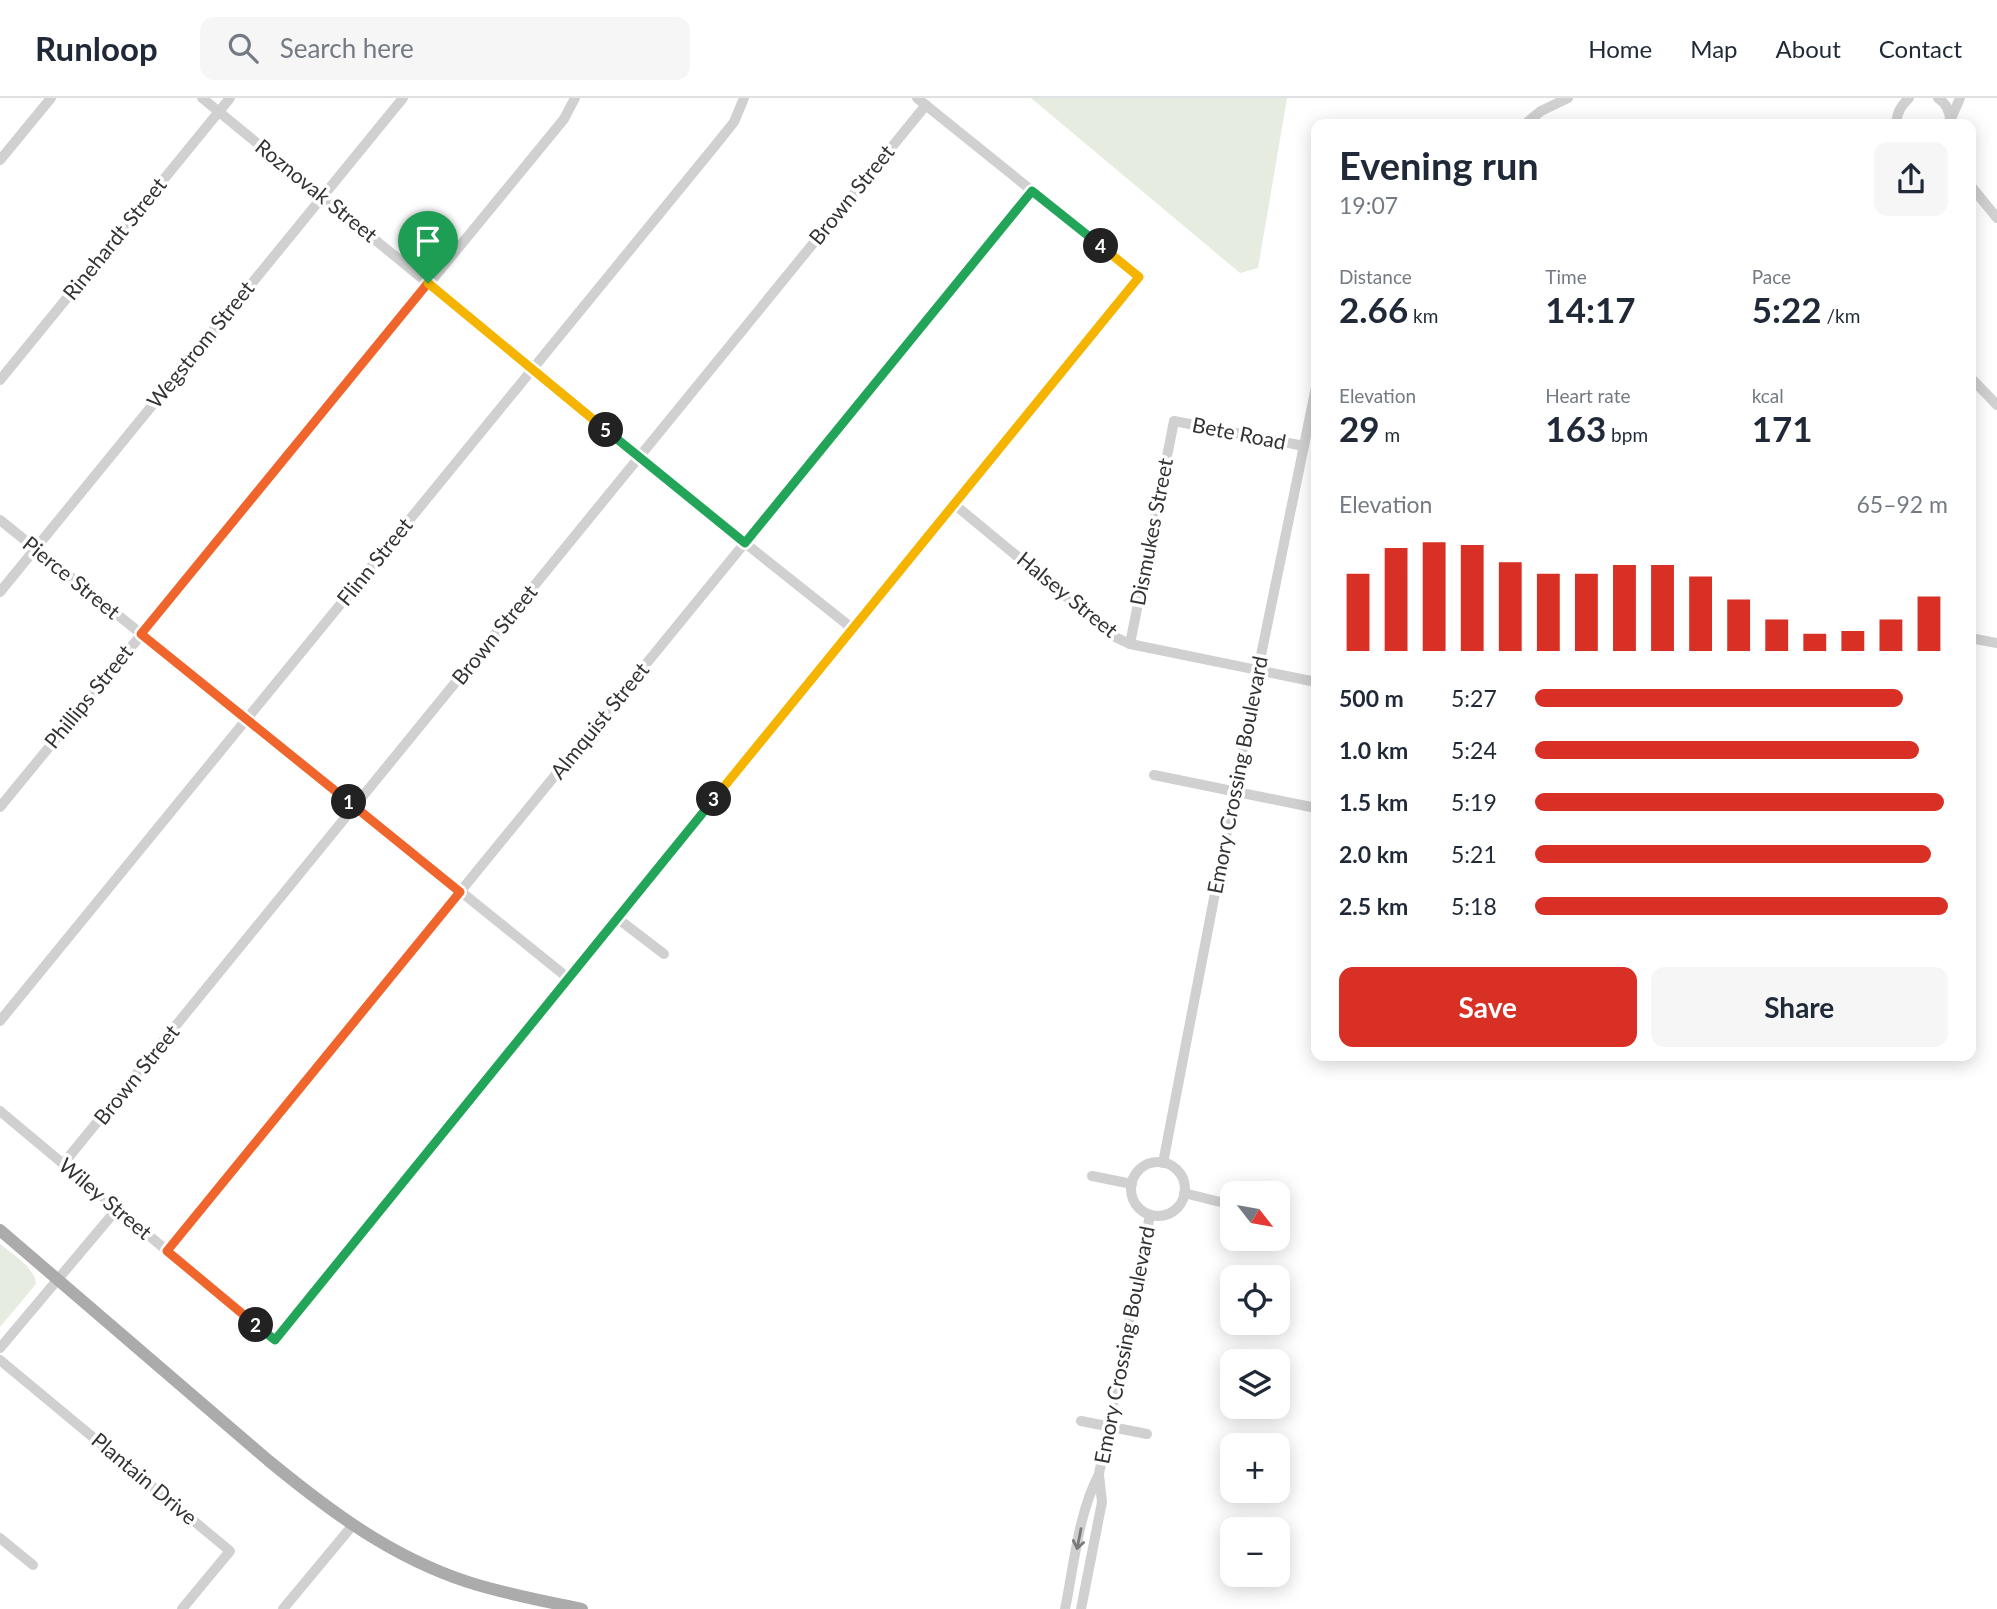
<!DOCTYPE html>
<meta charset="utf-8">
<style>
body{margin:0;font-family:Lato,sans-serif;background:#f6f6f7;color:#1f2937;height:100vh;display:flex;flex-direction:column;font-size:26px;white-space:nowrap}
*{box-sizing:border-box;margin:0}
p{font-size:23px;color:#747a83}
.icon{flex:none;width:38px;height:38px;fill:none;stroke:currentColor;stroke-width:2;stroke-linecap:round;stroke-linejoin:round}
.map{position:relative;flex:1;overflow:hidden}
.sheet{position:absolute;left:1311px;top:21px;width:665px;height:942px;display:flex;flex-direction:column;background:#fff;border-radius:14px;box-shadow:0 4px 18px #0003}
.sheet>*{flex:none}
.needle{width:46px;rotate:121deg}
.controls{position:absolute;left:1220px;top:1083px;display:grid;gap:14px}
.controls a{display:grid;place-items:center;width:70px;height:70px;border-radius:14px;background:#fff;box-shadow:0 4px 18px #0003;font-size:35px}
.pin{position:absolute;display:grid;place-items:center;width:60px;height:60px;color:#fff;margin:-72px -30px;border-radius:50% 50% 50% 0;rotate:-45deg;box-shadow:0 0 7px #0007}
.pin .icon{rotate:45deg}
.km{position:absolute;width:35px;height:35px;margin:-18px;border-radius:50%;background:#222;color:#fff;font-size:19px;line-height:35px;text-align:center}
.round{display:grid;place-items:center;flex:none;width:74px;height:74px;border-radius:14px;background:#f6f6f7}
.summary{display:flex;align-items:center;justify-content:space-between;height:119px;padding:0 28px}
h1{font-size:38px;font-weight:700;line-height:52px}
.stats{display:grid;grid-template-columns:repeat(3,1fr);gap:10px;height:119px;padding:7px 28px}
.stats div{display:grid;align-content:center}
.stats b{font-size:35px;font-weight:700}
.stats small{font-size:19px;font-weight:400}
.stats p{font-size:19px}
.chart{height:196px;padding:14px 28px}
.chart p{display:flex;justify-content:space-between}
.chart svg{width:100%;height:126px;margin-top:7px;stroke:#d93025;stroke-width:6}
.cta{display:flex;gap:14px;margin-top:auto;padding:14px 28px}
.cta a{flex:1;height:80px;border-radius:14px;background:#d93025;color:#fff;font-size:28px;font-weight:700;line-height:80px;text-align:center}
.cta a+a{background:#f6f6f7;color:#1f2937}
ul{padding:0 28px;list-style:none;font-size:23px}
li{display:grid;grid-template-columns:112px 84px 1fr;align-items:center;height:52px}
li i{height:18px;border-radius:9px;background:#d93025}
header{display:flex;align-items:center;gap:42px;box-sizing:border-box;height:98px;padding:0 35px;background:#fff;border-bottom:2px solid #e0e1e3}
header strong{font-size:33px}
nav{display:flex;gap:38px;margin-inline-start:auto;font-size:24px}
.search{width:490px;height:63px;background:#f6f6f7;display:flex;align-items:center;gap:18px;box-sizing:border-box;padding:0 24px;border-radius:14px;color:#747a83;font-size:26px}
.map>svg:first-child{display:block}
.green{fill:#e6ecdf}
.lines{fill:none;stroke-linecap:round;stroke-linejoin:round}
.minor{stroke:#d0d0d0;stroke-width:10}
.major{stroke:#ababab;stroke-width:12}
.oneway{stroke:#7a7a7a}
.split-1-casing{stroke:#fff;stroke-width:14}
.split-2-casing{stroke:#fff;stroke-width:14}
.split-3-casing{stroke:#fff;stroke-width:14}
.split-4-casing{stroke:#fff;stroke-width:14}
.split-5-casing{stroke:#fff;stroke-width:14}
.split-6-casing{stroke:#fff;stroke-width:14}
.split-1{stroke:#f0652b;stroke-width:9}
.split-2{stroke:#f0652b;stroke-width:9}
.split-3{stroke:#22a559;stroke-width:9}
.split-4{stroke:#f5b400;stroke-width:9}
.split-5{stroke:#22a559;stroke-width:9}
.split-6{stroke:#f5b400;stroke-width:9}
.labels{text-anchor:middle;stroke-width:7;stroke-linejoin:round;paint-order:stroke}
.street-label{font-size:21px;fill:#333;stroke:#fff}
</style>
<header>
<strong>Runloop</strong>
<div class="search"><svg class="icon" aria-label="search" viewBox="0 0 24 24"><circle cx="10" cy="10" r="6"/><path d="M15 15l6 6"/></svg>Search here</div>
<nav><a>Home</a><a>Map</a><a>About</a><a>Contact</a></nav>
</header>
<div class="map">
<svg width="1997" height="1511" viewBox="0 0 1997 1511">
<rect width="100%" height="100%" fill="#fff"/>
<g class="green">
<path d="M1031 0H1287L1258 170 1240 175Z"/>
<path d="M0 1146C13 1157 35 1169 36 1186L0 1229Z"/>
</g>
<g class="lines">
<g class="minor">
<path d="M202 0 745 445 853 531"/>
<path d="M1938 0C1947 6 1951 15 1950 26"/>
<path d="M1950 23 1960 0"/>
<path d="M1525 26 1541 13 1568 0"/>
<path d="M1897 26C1896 15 1901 8 1909 0"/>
<path d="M0 62 51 0"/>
<path d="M1970 87 1997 120"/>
<path d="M1970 279 1997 307"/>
<path d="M0 282 230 0"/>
<path d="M955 407 1115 539 1130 546 1316 584"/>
<path d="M0 422 568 880"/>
<path d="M0 494 403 0"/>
<path d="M1970 540 1997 545"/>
<path d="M1130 546 1174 323 1304 348"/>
<path d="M1154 677 1316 710"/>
<path d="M0 709 564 21 575 0"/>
<path d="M617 820 664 856"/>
<path d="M0 923 714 49 734 24 744 0"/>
<path d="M0 1013 275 1243 1139 179 917 0"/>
<circle cx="1158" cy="1091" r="27"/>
<path d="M1163 1065 1258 572 1316 289"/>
<path d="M63 1066 926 7"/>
<path d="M1092 1078 1132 1086"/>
<path d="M1184 1095 1232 1107"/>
<path d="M167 1153 1032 93"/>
<path d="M0 1250 117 1111"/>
<path d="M0 1262 230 1453 182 1511"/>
<path d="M1081 1323 1147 1336"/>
<path d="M0 1440 33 1467"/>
<path d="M283 1511 352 1428"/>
<path d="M1065 1511C1074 1468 1078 1416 1099 1376L1150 1117"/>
<path d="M1081 1511 1102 1404 1099 1377"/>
</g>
<path class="major" d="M0 1132 269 1363C330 1413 391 1459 468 1484 505 1496 544 1503 582 1511"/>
</g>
<defs><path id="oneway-shaft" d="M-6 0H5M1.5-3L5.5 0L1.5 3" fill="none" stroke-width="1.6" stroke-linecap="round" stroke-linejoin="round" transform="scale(1.75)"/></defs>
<use class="oneway" href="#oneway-shaft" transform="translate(1079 1441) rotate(101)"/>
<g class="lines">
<g class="split-1-casing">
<path id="split-1" d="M349 704 141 536 428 185"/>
</g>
<g class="split-2-casing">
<path id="split-2" d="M256 1227 167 1153 460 794 349 704"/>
</g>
<g class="split-3-casing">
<path id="split-3" d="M256 1227 275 1242 714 701"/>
</g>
<g class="split-4-casing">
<path id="split-4" d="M714 701 1139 179 1101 148"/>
</g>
<g class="split-5-casing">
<path id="split-5" d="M606 332 745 445 1032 93 1101 148"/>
</g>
<g class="split-6-casing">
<path id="split-6" d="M428 185 606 332"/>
</g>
<use href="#split-1" class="split-1"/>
<use href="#split-2" class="split-2"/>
<use href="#split-3" class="split-3"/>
<use href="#split-4" class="split-4"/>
<use href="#split-5" class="split-5"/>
<use href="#split-6" class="split-6"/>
</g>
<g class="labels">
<g class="street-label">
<text transform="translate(316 93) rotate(39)" y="7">Roznovak Street</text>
<text transform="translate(852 97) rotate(-51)" y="7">Brown Street</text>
<text transform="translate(115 141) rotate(-51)" y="7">Rinehardt Street</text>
<text transform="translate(201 247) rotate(-51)" y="7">Wegstrom Street</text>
<text transform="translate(1239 336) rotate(11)" y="7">Bete Road</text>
<text transform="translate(1152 434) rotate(-79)" y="7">Dismukes Street</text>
<text transform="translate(375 464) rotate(-51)" y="7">Flinn Street</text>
<text transform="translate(71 480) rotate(39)" y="7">Pierce Street</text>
<text transform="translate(1067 497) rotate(39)" y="7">Halsey Street</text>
<text transform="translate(495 537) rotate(-51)" y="7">Brown Street</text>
<text transform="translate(89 599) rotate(-51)" y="7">Phillips Street</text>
<text transform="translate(600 623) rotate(-51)" y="7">Almquist Street</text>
<text transform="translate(1238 677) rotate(-79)" y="7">Emory Crossing Boulevard</text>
<text transform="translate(137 977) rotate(-51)" y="7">Brown Street</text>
<text transform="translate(105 1101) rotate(40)" y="7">Wiley Street</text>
<text transform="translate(1125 1247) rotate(-79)" y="7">Emory Crossing Boulevard</text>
<text transform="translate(144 1381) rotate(40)" y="7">Plantain Drive</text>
</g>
</g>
</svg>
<div class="controls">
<a><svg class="needle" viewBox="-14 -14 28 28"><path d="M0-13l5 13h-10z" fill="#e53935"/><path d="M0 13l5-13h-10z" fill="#747a83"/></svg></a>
<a><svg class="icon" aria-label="locate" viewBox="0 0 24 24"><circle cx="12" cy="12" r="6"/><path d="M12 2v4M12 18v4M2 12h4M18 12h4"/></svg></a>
<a><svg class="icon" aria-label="layers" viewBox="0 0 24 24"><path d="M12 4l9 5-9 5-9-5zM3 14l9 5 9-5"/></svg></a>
<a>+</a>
<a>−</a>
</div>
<div class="pin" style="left:428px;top:185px;background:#1e9e55"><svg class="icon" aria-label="arrive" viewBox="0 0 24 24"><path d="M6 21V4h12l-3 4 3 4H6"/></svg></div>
<b class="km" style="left:349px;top:704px">1</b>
<b class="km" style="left:256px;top:1227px">2</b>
<b class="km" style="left:714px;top:701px">3</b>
<b class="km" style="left:1101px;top:148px">4</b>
<b class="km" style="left:606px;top:332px">5</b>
<section class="sheet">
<div class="summary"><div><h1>Evening run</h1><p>19:07</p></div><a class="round"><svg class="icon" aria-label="share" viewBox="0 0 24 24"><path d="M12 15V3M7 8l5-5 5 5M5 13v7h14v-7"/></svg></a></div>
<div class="stats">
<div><p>Distance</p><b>2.66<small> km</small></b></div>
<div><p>Time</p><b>14:17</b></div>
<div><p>Pace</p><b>5:22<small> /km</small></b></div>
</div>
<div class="stats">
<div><p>Elevation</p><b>29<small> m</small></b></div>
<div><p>Heart rate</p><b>163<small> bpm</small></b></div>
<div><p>kcal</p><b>171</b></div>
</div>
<div class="chart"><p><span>Elevation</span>65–92 m</p>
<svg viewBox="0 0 160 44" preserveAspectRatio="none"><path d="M5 44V17M15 44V8M25 44V6M35 44V7M45 44V13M55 44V17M65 44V17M75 44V14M85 44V14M95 44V18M105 44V26M115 44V33M125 44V38M135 44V37M145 44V33M155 44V25"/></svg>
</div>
<ul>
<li><b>500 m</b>5:27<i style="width:89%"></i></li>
<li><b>1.0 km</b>5:24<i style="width:93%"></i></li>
<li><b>1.5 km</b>5:19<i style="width:99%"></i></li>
<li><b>2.0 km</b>5:21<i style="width:96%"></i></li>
<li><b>2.5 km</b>5:18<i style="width:100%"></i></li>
</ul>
<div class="cta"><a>Save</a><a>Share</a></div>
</section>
</div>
